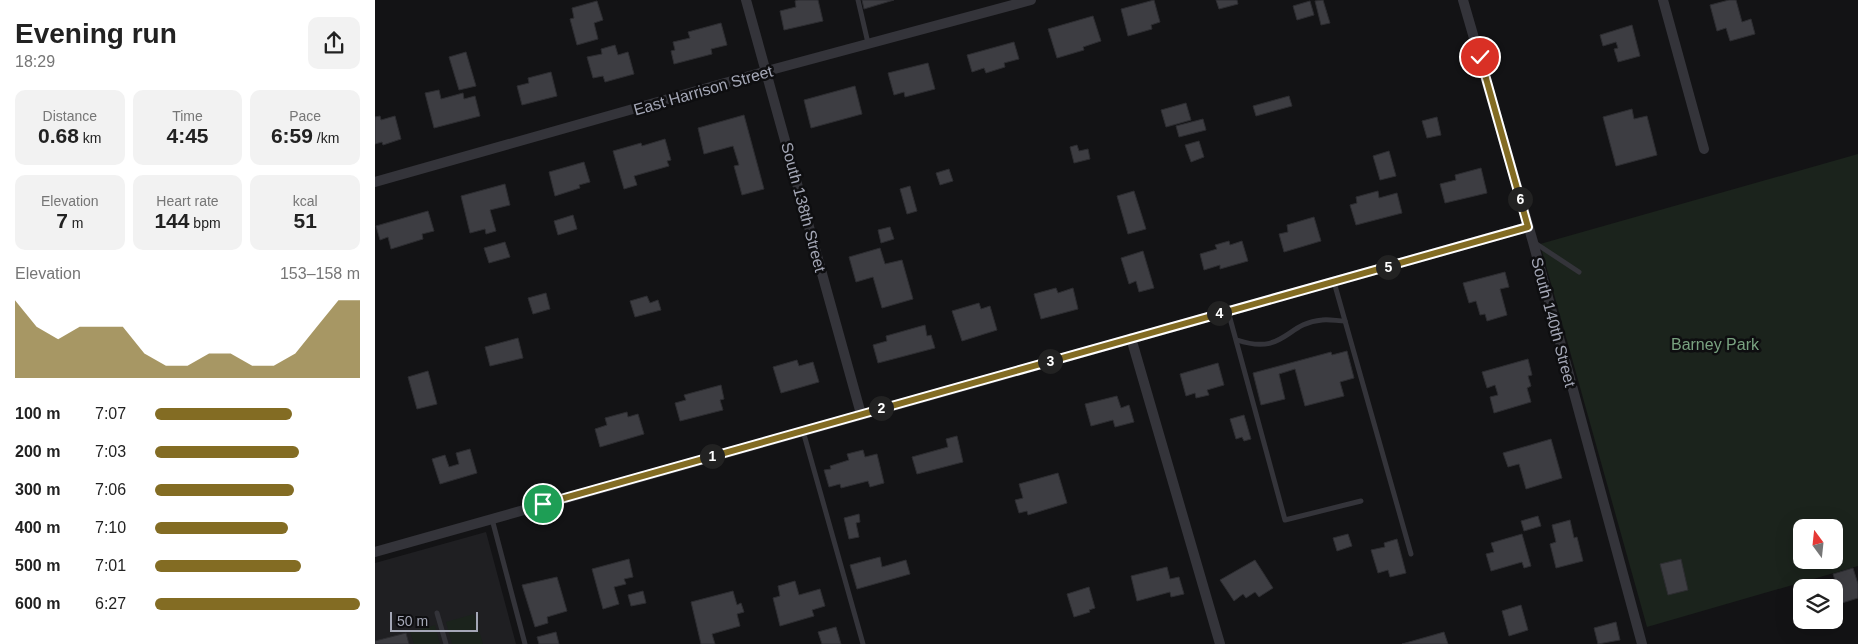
<!DOCTYPE html>
<meta charset="utf-8">
<style>
body{margin:0;font-family:Arial,sans-serif;background:#f2f2f2;color:#222;height:100vh;display:flex;flex-direction:column;font-size:19px;white-space:nowrap}
*{box-sizing:border-box;margin:0}
p{font-size:16px;color:#767676}
.icon{flex:none;width:28px;height:28px;fill:none;stroke:currentColor;stroke-width:2;stroke-linecap:round;stroke-linejoin:round}
.map{position:relative;flex:1;overflow:hidden}
.panel{display:flex;flex-direction:column;background:#fff;width:375px}
.panel>*{flex:none}
.needle{width:32px;rotate:345deg}
.buttons{position:absolute;left:1418px;top:519px;display:grid;gap:10px}
.buttons a{display:grid;place-items:center;width:50px;height:50px;border-radius:10px;background:#fff;box-shadow:0 5px 20px #0002;font-size:25px}
.scale{position:absolute;left:15px;bottom:12px;width:88px;box-sizing:border-box;padding-left:5px;border:2px solid #a4a7b6;border-top:0;font-size:14px;line-height:18px;white-space:nowrap;color:#a4a7b6;-webkit-text-stroke:4px #0e0e10;paint-order:stroke}
.pin{position:absolute;display:grid;place-items:center;width:42px;height:42px;color:#fff;margin:-21px;border:2px solid #fff;border-radius:50%;box-shadow:0 1px 5px #0007}
.km{position:absolute;width:25px;height:25px;margin:-12px;border-radius:50%;background:#222;color:#fff;font-size:14px;line-height:25px;text-align:center}
.round{display:grid;place-items:center;flex:none;width:52px;height:52px;border-radius:10px;background:#f2f2f2}
.summary{display:flex;align-items:center;justify-content:space-between;height:85px;padding:0 15px}
h1{font-size:28px;font-weight:700;line-height:38px}
.stats{display:grid;grid-template-columns:repeat(3,1fr);gap:8px;height:85px;padding:5px 15px}
.stats div{display:grid;align-content:center;border-radius:10px;background:#f2f2f2;text-align:center}
.stats b{font-size:21px;font-weight:700}
.stats small{font-size:14px;font-weight:400}
.stats p{font-size:14px}
.chart{height:140px;padding:10px 15px}
.chart p{display:flex;justify-content:space-between}
.chart svg{width:100%;height:90px;margin-top:5px;fill:#836c23;opacity:.7}
ul{padding:0 15px;list-style:none;font-size:16px}
li{display:grid;grid-template-columns:80px 60px 1fr;align-items:center;height:38px}
li i{height:12px;border-radius:6px;background:#836c23}
main{display:flex;flex:1;min-height:0}
.map>svg:first-child{display:block}
.built{fill:#1f1f22}
.green{fill:#1b231c;fill-rule:evenodd}
.building{fill:#3d3d42;stroke:#2d2d31}
.lines{fill:none;stroke-linecap:round;stroke-linejoin:round}
.service{stroke:#34343a;stroke-width:5}
.minor{stroke:#34343a;stroke-width:10}
.route-casing{stroke:#fff;stroke-width:10}
.route{stroke:#836c23;stroke-width:6}
.labels{text-anchor:middle;stroke-width:5;stroke-linejoin:round;paint-order:stroke}
.street-label{font-size:16px;fill:#a4a7b6;stroke:#0e0e10}
.park-label{font-size:16px;fill:#79a280;stroke:#0e0e10}
</style>
<main>
<section class="panel">
<div class="summary"><div><h1>Evening run</h1><p>18:29</p></div><a class="round"><svg class="icon" aria-label="share" viewBox="0 0 24 24"><path d="M12 15V3M7 8l5-5 5 5M5 13v7h14v-7"/></svg></a></div>
<div class="stats">
<div><p>Distance</p><b>0.68<small> km</small></b></div>
<div><p>Time</p><b>4:45</b></div>
<div><p>Pace</p><b>6:59<small> /km</small></b></div>
</div>
<div class="stats">
<div><p>Elevation</p><b>7<small> m</small></b></div>
<div><p>Heart rate</p><b>144<small> bpm</small></b></div>
<div><p>kcal</p><b>51</b></div>
</div>
<div class="chart"><p><span>Elevation</span>153–158 m</p>
<svg viewBox="0 0 160 44" preserveAspectRatio="none"><path d="M0 44V6L10 19L20 25L30 19L40 19L50 19L60 32L70 38L80 38L90 32L100 32L110 38L120 38L130 32L140 19L150 6L160 6V44z"/></svg>
</div>
<ul>
<li><b>100 m</b>7:07<i style="width:67%"></i></li>
<li><b>200 m</b>7:03<i style="width:70%"></i></li>
<li><b>300 m</b>7:06<i style="width:68%"></i></li>
<li><b>400 m</b>7:10<i style="width:65%"></i></li>
<li><b>500 m</b>7:01<i style="width:71%"></i></li>
<li><b>600 m</b>6:27<i style="width:100%"></i></li>
</ul>
</section>
<div class="map">
<svg width="1483" height="644" viewBox="0 0 1483 644">
<rect width="100%" height="100%" fill="#131315"/>
<path class="built" d="M111 532 141 644H0V563Z"/>
<g class="green">
<path d="M1483 154V566L1272 627 1165 244ZM1426 528H1459V560H1426Z"/>
<path d="M99 614 108 644H77L71 622Z"/>
<path d="M60 625 65 644H39L35 632Z"/>
</g>
<g class="building">
<path d="M423 0H443L448 21 409 30 405 11 421 7 420 1Z"/>
<path d="M487 0H519L489 9Z"/>
<path d="M779 0 785 22 776 25 777 29 753 36 746 9Z"/>
<path d="M841 0H862L863 4 844 9Z"/>
<path d="M948 0 955 23 946 25 940 1Z"/>
<path d="M1354 0H1361L1367 22 1376 19 1380 34 1355 41 1351 28 1342 31 1335 5Z"/>
<path d="M222 1 228 20 219 23 223 39 202 45 195 19 199 18 197 8Z"/>
<path d="M935 1 939 15 922 20 918 6Z"/>
<path d="M718 16 726 41 708 47 709 50 682 58 673 29Z"/>
<path d="M346 23 352 45 336 49 337 54 299 64 296 51 300 50 298 42 315 38 313 32Z"/>
<path d="M1257 25 1265 56 1243 62 1239 49 1243 48 1241 42 1228 46 1225 35Z"/>
<path d="M639 42 644 59 629 63 630 67 611 73 609 68 597 72 592 55Z"/>
<path d="M240 45 243 55 253 52 259 74 230 82 228 76 218 78 212 57 227 54 226 49Z"/>
<path d="M91 52 101 86 84 90 74 57Z"/>
<path d="M553 63 560 89 530 97 529 92 519 95 513 73Z"/>
<path d="M176 72 182 96 147 105 142 86 154 83 153 78Z"/>
<path d="M480 86 487 114 436 128 429 100Z"/>
<path d="M64 90 66 99 88 93 89 99 100 96 105 116 59 128 50 93Z"/>
<path d="M914 96 917 106 881 116 878 106Z"/>
<path d="M811 103 816 120 791 127 786 110Z"/>
<path d="M1257 109 1259 119 1272 116 1282 155 1241 166 1228 117Z"/>
<path d="M369 115 389 189 367 195 359 166 364 165 358 146 329 154 323 128Z"/>
<path d="M5 116 6 120 20 116 26 139 8 145 7 142 0 144V117Z"/>
<path d="M1062 117 1066 135 1052 138 1047 121Z"/>
<path d="M828 119 831 130 804 137 801 126Z"/>
<path d="M290 139 296 160 292 161 294 166 259 176 262 185 249 189 238 151 266 143 267 146Z"/>
<path d="M824 141 829 157 816 162 810 145Z"/>
<path d="M702 145 704 151 713 149 715 159 699 163 695 147Z"/>
<path d="M1014 151 1021 176 1005 180 998 156Z"/>
<path d="M209 162 215 182 204 185 205 188 180 196 174 172Z"/>
<path d="M1106 168 1112 193 1070 203 1065 184 1081 180 1080 175Z"/>
<path d="M574 169 578 181 565 185 561 173Z"/>
<path d="M130 184 135 205 115 210 121 231 111 234 110 229 95 233 86 196Z"/>
<path d="M535 186 542 211 532 214 525 189Z"/>
<path d="M759 191 771 229 753 234 742 196Z"/>
<path d="M1003 191 1004 198 1022 193 1027 213 981 225 975 205 982 203 981 197Z"/>
<path d="M53 211 59 231 47 234 48 239 16 249 13 237 5 240 1 226Z"/>
<path d="M198 215 202 229 183 235 179 221Z"/>
<path d="M939 217 946 241 909 252 904 234 913 232 912 225Z"/>
<path d="M515 227 519 239 506 243 503 230Z"/>
<path d="M854 241 855 245 867 241 873 261 845 269V265L829 270 825 254 842 249 840 245Z"/>
<path d="M130 242 135 257 114 263 109 248Z"/>
<path d="M505 248 510 264 527 260 538 299 507 308 498 277 481 282 474 257Z"/>
<path d="M768 251 779 288 764 292 761 281 754 284 746 258Z"/>
<path d="M1130 272 1134 287 1125 289 1132 315 1112 321 1110 314 1105 315 1101 301 1094 303 1088 283Z"/>
<path d="M681 288 683 293 698 288 703 309 666 319 659 294Z"/>
<path d="M171 293 175 309 158 314 153 298Z"/>
<path d="M272 296 275 303 283 300 286 310 260 317 255 301Z"/>
<path d="M604 303 606 309 615 306 622 330 587 341 577 311Z"/>
<path d="M550 325 552 336 556 335 560 348 503 363 498 345 512 341 511 336Z"/>
<path d="M143 338 148 358 115 366 110 347Z"/>
<path d="M972 351 979 378 965 382 969 396 930 406 920 369 904 374 910 399 886 405 878 373 956 352 957 355Z"/>
<path d="M1153 359 1157 375 1153 376 1156 386 1152 388 1156 402 1119 413 1115 397 1123 395 1120 385 1112 388 1107 372Z"/>
<path d="M422 360 424 366 438 362 444 382 406 393 398 367Z"/>
<path d="M843 363 849 385 832 390 834 395 821 398 820 393 811 396 805 374Z"/>
<path d="M53 371 62 404 42 409 33 377Z"/>
<path d="M346 385 349 399 345 400 348 410 305 421 300 403 311 400 309 395Z"/>
<path d="M742 396 746 408 754 405 759 422 740 427 738 420 716 426 710 404Z"/>
<path d="M252 412 253 417 263 414 269 434 225 447 220 429 232 425 230 418Z"/>
<path d="M869 415 876 439 869 441 867 437 861 439 855 419Z"/>
<path d="M582 436 588 462 542 474 537 457 573 447 571 439Z"/>
<path d="M1176 439 1187 478 1151 489 1144 464 1133 467 1128 453Z"/>
<path d="M95 449 102 473 65 484 57 459 70 455 74 467 84 464 81 453Z"/>
<path d="M488 450 490 457 502 454 509 483 495 487 493 481 466 488 465 484 454 487 449 470 456 469 455 466 474 460 472 454Z"/>
<path d="M683 473 692 503 653 515 652 511 644 513 640 500 648 498 644 484Z"/>
<path d="M484 514 485 522 481 523 484 537 474 539 469 518Z"/>
<path d="M1163 516 1166 526 1149 531 1146 521Z"/>
<path d="M1195 520 1199 538 1202 537 1208 561 1181 568 1175 544 1181 542 1177 525Z"/>
<path d="M973 534 977 546 962 551 958 538Z"/>
<path d="M1147 534 1156 566 1149 568 1147 562 1116 571 1111 554 1119 552 1116 543Z"/>
<path d="M1022 539 1031 573 1015 577 1013 570 1003 573 996 550 1010 547 1009 543Z"/>
<path d="M505 557 507 567 531 560 535 574 482 589 475 565Z"/>
<path d="M254 559 258 577 249 579 251 584 239 587 244 604 228 609 217 569Z"/>
<path d="M1306 559 1313 590 1293 595 1285 564Z"/>
<path d="M880 560 898 588 884 597 880 592 871 598 868 594 859 601 845 580Z"/>
<path d="M792 567 795 579 804 577 809 594 796 597 795 592 762 601 756 576Z"/>
<path d="M1478 568 1483 584V598L1467 603 1458 574Z"/>
<path d="M182 577 192 611 172 617 173 623 160 627 147 585Z"/>
<path d="M420 581 424 595 445 589 450 606 437 610 439 616 405 626 398 598 405 596 403 586Z"/>
<path d="M714 587 720 608 714 610 715 612 699 617 692 594Z"/>
<path d="M268 591 271 603 256 606 253 595Z"/>
<path d="M358 591 362 605 366 603 369 612 362 614 365 626 337 634 340 644H326L316 602Z"/>
<path d="M1426 592V605L1425 606 1421 594Z"/>
<path d="M1146 605 1153 630 1134 636 1127 611Z"/>
<path d="M1241 622 1245 640 1223 644 1219 628Z"/>
<path d="M461 627 466 644H447L443 632Z"/>
<path d="M181 632 184 644H164L162 637Z"/>
<path d="M1069 632 1073 644H1027Z"/>
<path d="M31 633 34 644H0V641Z"/>
</g>
<g class="lines">
<g class="service">
<path d="M483 0 493 43"/>
<path d="M1160 243 1204 272"/>
<path d="M959 282 1036 554"/>
<path d="M853 311 910 520 986 501"/>
<path d="M862 340C910 356 910 323 947 320 954 319 963 321 970 321"/>
<path d="M428 431 488 644"/>
<path d="M117 519 150 644"/>
<path d="M62 613 71 644"/>
</g>
<g class="minor">
<path d="M371 0 486 414"/>
<path d="M1088 0 1158 242 1267 644"/>
<path d="M1288 0 1329 149"/>
<path d="M0 182 392 71 656 0"/>
<path d="M756 338 845 644"/>
<path d="M0 552 1153 227"/>
</g>
</g>
<g class="lines">
<g class="route-casing">
<path id="route" d="M168 504 1153 227 1105 57"/>
</g>
<use href="#route" class="route"/>
</g>
<g class="labels">
<g class="street-label">
<text transform="translate(328 90) rotate(-16)" y="6">East Harrison Street</text>
<text transform="translate(429 207) rotate(75)" y="6">South 138th Street</text>
<text transform="translate(1179 322) rotate(75)" y="6">South 140th Street</text>
</g>
<g class="park-label">
<text x="1340" y="350">Barney Park</text>
</g>
</g>
</svg>
<div class="buttons">
<a><svg class="needle" viewBox="-14 -14 28 28"><path d="M0-13l5 13h-10z" fill="#e53935"/><path d="M0 13l5-13h-10z" fill="#767676"/></svg></a>
<a><svg class="icon" aria-label="layers" viewBox="0 0 24 24"><path d="M12 4l9 5-9 5-9-5zM3 14l9 5 9-5"/></svg></a>
</div>
<div class="scale">50 m</div>
<div class="pin" style="left:168px;top:504px;background:#1e9e55"><svg class="icon" aria-label="arrive" viewBox="0 0 24 24"><path d="M6 21V4h12l-3 4 3 4H6"/></svg></div>
<div class="pin" style="left:1105px;top:57px;background:#d93025"><svg class="icon" aria-label="check" viewBox="0 0 24 24"><path d="M5 12l5 5 9-10"/></svg></div>
<b class="km" style="left:337px;top:456px">1</b>
<b class="km" style="left:506px;top:408px">2</b>
<b class="km" style="left:675px;top:361px">3</b>
<b class="km" style="left:844px;top:313px">4</b>
<b class="km" style="left:1013px;top:267px">5</b>
<b class="km" style="left:1145px;top:199px">6</b>
</div>
</main>
